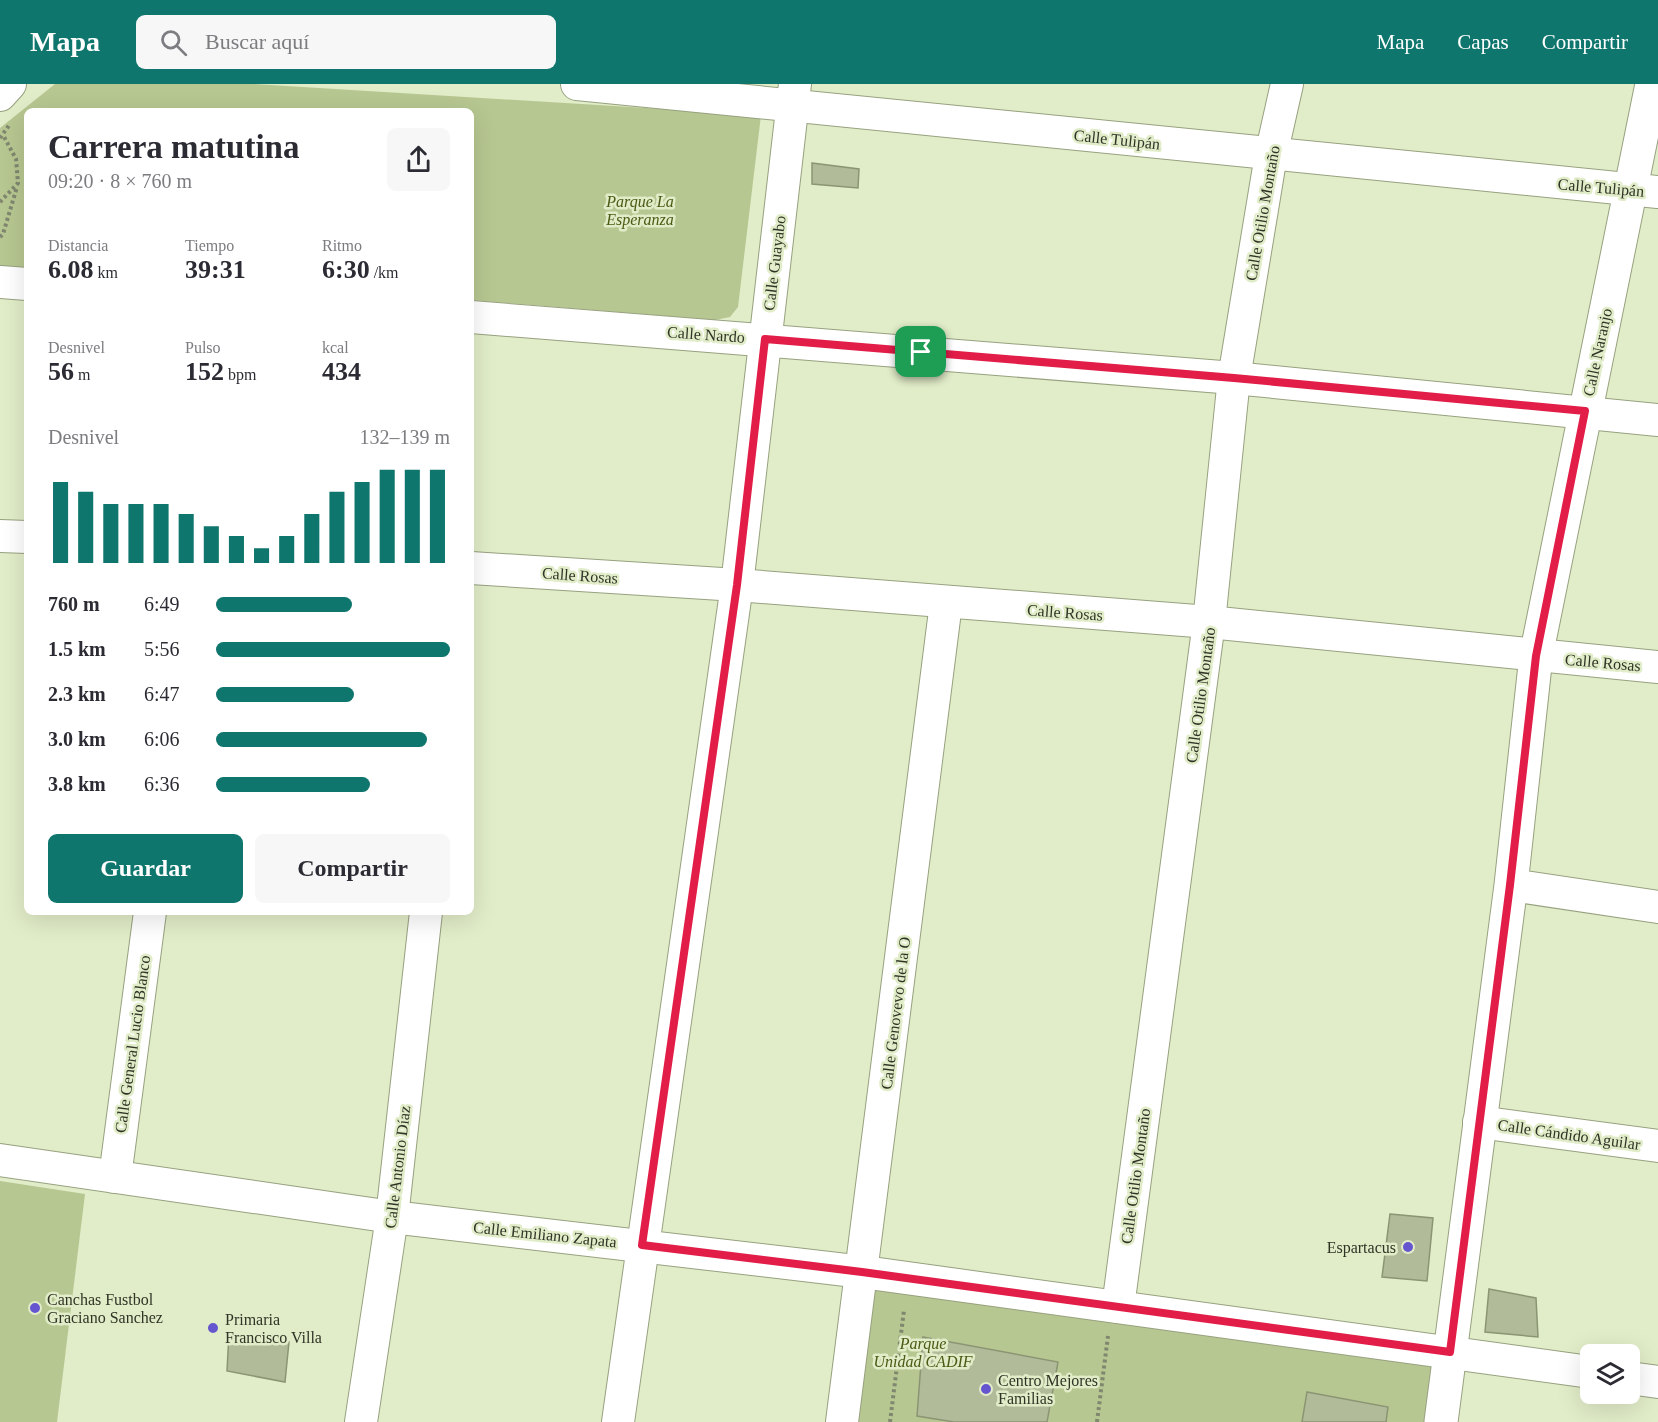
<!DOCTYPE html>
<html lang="es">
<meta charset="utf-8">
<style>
body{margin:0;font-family:"Times New Roman",serif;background:#f7f7f7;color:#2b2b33;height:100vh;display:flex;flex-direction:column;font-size:22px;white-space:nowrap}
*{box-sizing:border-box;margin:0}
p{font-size:20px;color:#7c7c81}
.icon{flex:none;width:33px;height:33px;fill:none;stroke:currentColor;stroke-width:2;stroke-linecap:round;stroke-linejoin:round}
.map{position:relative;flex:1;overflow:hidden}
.details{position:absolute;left:24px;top:24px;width:450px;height:807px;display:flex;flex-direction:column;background:#fff;border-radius:9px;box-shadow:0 6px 24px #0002}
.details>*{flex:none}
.controls{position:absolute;left:1580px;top:1260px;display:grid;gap:12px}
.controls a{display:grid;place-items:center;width:60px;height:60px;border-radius:9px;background:#fff;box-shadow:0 6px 24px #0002;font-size:30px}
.pin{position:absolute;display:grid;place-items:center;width:51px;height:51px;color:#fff;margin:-26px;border-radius:12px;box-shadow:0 3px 9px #0006}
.round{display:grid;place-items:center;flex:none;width:63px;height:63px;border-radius:9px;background:#f7f7f7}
.head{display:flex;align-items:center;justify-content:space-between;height:102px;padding:0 24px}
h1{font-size:33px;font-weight:700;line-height:45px}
.metrics{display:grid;grid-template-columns:repeat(3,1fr);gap:9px;height:102px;padding:6px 24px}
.metrics div{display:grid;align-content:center}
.metrics b{font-size:26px;font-weight:700}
.metrics small{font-size:16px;font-weight:400}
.metrics p{font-size:16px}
.chart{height:168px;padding:12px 24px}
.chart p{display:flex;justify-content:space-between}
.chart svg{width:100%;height:108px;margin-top:6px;stroke:#0f766e;stroke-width:6}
.action{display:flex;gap:12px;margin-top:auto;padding:12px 24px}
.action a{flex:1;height:69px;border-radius:9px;background:#0f766e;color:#fff;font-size:24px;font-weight:700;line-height:69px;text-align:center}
.action a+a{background:#f7f7f7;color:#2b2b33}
ul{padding:0 24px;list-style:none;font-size:20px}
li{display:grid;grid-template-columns:96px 72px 1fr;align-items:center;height:45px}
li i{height:15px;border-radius:8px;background:#0f766e}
header{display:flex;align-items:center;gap:36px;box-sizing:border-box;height:84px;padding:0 30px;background:#0f766e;color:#fff}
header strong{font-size:28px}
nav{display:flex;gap:33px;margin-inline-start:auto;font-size:21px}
.search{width:420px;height:54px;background:#f7f7f7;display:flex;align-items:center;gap:15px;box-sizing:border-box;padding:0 21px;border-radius:9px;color:#7c7c81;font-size:22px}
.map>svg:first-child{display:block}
.green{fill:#b7c791}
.building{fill:#b1bb99;stroke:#8b9574;stroke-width:1.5}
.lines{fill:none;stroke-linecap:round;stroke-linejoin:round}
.street-casing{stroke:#97a17f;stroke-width:34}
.secondary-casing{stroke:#97a17f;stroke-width:35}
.path{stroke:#80876f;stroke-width:4;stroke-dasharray:3 3;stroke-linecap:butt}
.street{stroke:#fff;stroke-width:32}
.secondary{stroke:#fff;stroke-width:33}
.route-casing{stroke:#fff;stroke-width:12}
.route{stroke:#e11d48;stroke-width:8}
.poi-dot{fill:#6556cf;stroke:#e1ecc8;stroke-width:2}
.labels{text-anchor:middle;stroke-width:5;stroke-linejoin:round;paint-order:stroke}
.street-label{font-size:16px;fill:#303426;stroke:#e1ecc8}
.park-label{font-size:16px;font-style:italic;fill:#4b5a15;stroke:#e1ecc8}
.poi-label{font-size:16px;fill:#303426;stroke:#e1ecc8;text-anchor:start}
</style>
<header>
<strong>Mapa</strong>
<div class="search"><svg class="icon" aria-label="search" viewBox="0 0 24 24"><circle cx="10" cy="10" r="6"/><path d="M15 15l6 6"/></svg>Buscar aquí</div>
<nav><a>Mapa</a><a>Capas</a><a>Compartir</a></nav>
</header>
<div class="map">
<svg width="1658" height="1338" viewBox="0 0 1658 1338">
<rect width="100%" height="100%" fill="#e1ecc8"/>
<g class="green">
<path d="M55 0H254L761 31 738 223 730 233 715 236 471 216V27H27V185L0 183V44Z"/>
<path d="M0 1097 85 1110 57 1338H0Z"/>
<path d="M863 1188 1450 1268 1441 1338H842Z"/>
</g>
<g class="building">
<path d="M812 79 859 85 858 104 812 100Z"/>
<path d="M1390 1130 1433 1134 1427 1197 1382 1193Z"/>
<path d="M1489 1205 1536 1214 1538 1253 1485 1248Z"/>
<path d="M229 1249 289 1258 285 1298 227 1287Z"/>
<path d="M923 1253 1058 1278 1047 1338H954L917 1332Z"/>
<path d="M1307 1308 1388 1323 1386 1338H1302Z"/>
</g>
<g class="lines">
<g class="street-casing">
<g id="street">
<path d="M577 0 1658 108"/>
<path d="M0 11 10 0"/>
<path d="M0 198 27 200"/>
<path d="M471 233 1234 294 1658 336"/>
<path d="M0 452 27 453"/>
<path d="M471 484 737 501 1209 538 1658 583"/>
<path d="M1511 801 1658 823"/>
<path d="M1479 1038 1658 1062"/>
<path d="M0 1076 392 1133 863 1188 1590 1288"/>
<path d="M115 1093 150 828"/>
<path d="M1118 1223 1209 538 1234 294 1271 71 1287 0"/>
<path d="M1629 1294 1658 1298"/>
<path d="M361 1338 392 1133 426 828"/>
<path d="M618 1338 737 501 795 0"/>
<path d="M842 1338 946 519"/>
</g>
</g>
<g class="secondary-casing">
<path id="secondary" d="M1441 1338 1511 801 1536 572 1652 0"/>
</g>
<g class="path">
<path d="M0 54 10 40"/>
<path d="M0 118 18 99 16 75 3 51"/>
<path d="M0 153 3 150 17 103"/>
<path d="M890 1338 904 1226"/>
<path d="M1097 1338 1108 1252"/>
</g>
<use href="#street" class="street"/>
<use href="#secondary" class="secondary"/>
</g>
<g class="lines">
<g class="route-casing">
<path id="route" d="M765 255 1234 294 1585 327 1536 572 1510 801 1450 1268 862 1188 642 1161 737 501Z"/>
</g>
<use href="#route" class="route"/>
</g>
<g class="poi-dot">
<circle cx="1408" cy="1163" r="6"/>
<circle cx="35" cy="1224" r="6"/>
<circle cx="213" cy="1244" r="6"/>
<circle cx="986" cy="1305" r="6"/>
</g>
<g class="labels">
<g class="street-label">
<text transform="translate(1117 55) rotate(6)" y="6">Calle Tulipán</text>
<text transform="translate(1601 103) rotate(5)" y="6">Calle Tulipán</text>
<text transform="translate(1262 129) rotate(-80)" y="6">Calle Otilio Montaño</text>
<text transform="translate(774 179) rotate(-83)" y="6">Calle Guayabo</text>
<text transform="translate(706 250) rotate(4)" y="6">Calle Nardo</text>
<text transform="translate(1597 268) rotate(-78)" y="6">Calle Naranjo</text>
<text transform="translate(580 491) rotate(4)" y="6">Calle Rosas</text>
<text transform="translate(1065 528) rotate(4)" y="6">Calle Rosas</text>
<text transform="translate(1603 578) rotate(5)" y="6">Calle Rosas</text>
<text transform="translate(1200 611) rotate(-82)" y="6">Calle Otilio Montaño</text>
<text transform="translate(895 929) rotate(-83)" y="6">Calle Genovevo de la O</text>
<text transform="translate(132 960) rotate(-82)" y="6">Calle General Lucio Blanco</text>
<text transform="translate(1569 1050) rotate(8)" y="6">Calle Cándido Aguilar</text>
<text transform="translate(397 1083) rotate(-83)" y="6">Calle Antonio Díaz</text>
<text transform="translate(1135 1092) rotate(-82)" y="6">Calle Otilio Montaño</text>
<text transform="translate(545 1150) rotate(6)" y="6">Calle Emiliano Zapata</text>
</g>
<g class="park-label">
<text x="640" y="123">Parque La<tspan x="640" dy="18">Esperanza</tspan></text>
<text x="923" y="1265">Parque<tspan x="923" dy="18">Unidad CADIF</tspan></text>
</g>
<g class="poi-label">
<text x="1396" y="1169" text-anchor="end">Espartacus</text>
<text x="47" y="1221">Canchas Fustbol<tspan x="47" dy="18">Graciano Sanchez</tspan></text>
<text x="225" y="1241">Primaria<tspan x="225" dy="18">Francisco Villa</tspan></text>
<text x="998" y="1302">Centro Mejores<tspan x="998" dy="18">Familias</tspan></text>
</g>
</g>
</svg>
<div class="controls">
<a><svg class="icon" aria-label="layers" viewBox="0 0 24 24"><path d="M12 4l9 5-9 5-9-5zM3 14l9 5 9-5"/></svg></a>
</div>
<div class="pin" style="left:921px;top:268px;background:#1e9e55"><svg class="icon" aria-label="arrive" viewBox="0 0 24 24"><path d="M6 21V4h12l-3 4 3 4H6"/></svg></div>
<section class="details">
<div class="head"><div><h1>Carrera matutina</h1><p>09:20 · 8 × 760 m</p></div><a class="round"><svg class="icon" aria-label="share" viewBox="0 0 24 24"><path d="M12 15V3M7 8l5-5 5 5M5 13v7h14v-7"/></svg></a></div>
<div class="metrics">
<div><p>Distancia</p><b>6.08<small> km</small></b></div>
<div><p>Tiempo</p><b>39:31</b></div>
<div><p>Ritmo</p><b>6:30<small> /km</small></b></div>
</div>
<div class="metrics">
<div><p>Desnivel</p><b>56<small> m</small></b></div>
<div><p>Pulso</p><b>152<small> bpm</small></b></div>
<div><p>kcal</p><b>434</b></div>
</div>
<div class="chart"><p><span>Desnivel</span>132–139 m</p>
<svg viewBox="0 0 160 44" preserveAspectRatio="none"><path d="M5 44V11M15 44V15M25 44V20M35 44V20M45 44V20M55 44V24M65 44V29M75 44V33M85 44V38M95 44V33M105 44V24M115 44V15M125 44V11M135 44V6M145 44V6M155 44V6"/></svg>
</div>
<ul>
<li><b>760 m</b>6:49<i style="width:58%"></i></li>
<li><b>1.5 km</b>5:56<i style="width:100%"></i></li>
<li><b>2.3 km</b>6:47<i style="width:59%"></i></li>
<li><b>3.0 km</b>6:06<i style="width:90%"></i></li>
<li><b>3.8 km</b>6:36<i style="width:66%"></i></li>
</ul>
<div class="action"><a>Guardar</a><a>Compartir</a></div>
</section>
</div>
